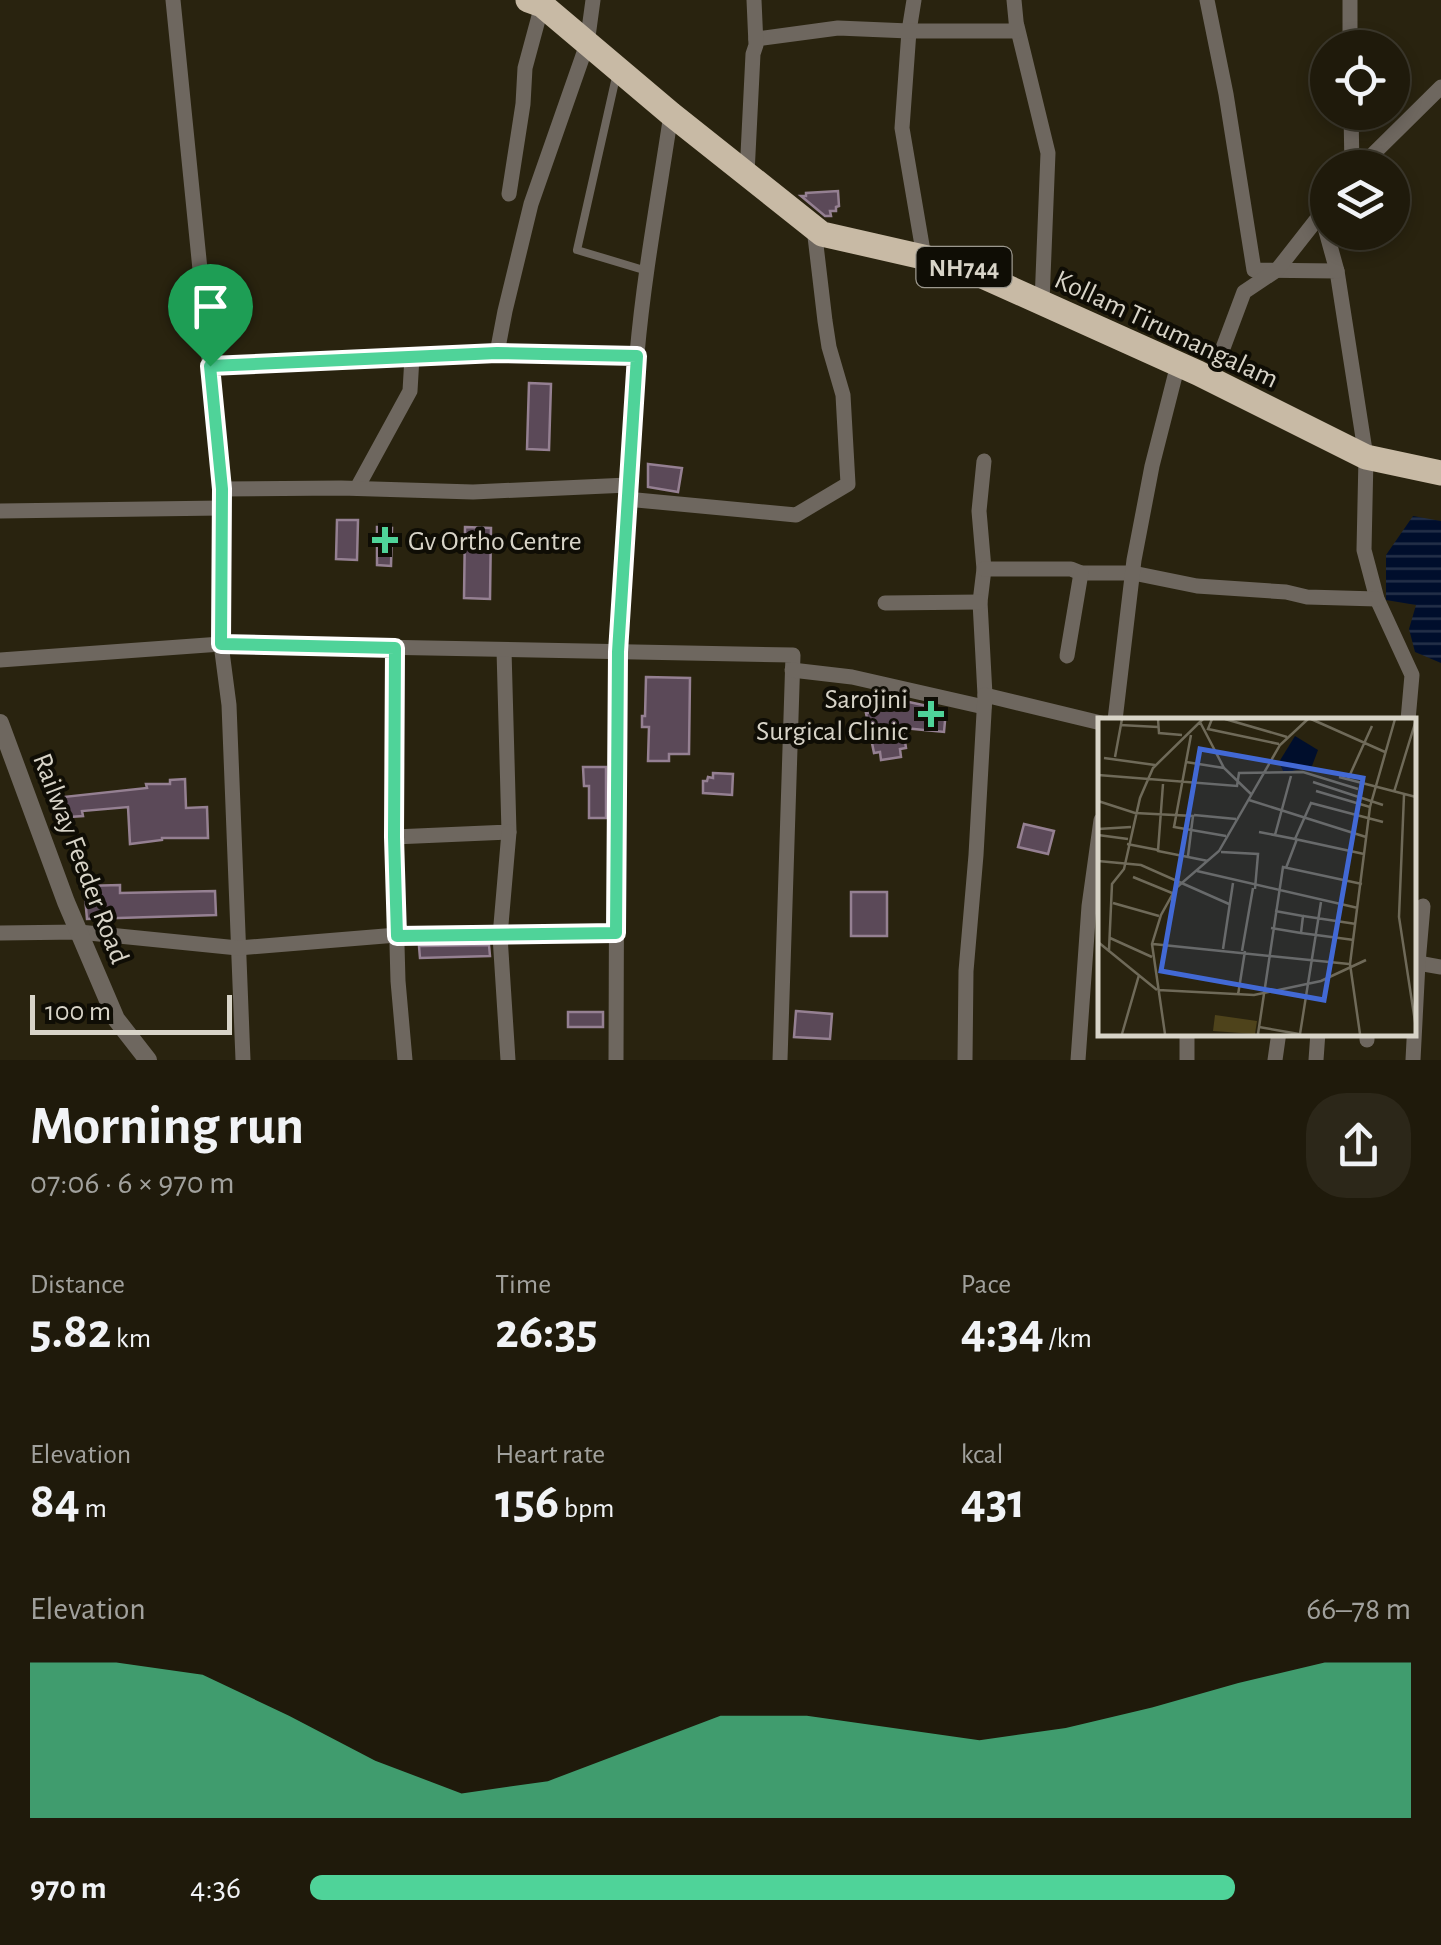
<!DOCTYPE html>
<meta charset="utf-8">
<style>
body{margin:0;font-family:"Alegreya Sans",sans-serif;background:#2c2719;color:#f1f3f6;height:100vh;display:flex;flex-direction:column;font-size:38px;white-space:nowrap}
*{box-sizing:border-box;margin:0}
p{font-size:32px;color:#a1a19d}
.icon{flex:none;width:55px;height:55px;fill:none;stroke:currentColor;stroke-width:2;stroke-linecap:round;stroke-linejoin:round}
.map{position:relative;height:1060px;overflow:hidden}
.sheet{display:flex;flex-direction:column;background:#1f1a0b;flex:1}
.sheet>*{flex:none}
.buttons{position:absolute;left:1310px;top:30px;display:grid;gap:20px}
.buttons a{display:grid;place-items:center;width:100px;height:100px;border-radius:50%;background:#1f1a0b;box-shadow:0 5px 15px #0003,0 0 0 2px #3c382c;font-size:50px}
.scale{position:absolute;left:30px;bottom:25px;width:202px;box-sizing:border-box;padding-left:10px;border:5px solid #d8d4c8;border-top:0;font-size:28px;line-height:35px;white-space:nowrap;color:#d8d4c8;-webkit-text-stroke:8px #0f0d05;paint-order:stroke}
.pin{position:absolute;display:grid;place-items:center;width:85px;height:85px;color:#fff;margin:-102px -42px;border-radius:50% 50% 50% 0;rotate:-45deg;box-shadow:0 0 10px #0007}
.pin .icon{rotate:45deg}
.round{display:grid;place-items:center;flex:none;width:105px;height:105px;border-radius:40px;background:#2c2719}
.overview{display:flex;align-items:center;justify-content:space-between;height:170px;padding:0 30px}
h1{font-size:55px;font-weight:600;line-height:75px}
.stats{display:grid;grid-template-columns:repeat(3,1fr);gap:15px;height:170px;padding:10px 30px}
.stats div{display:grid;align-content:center}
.stats b{font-size:50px;font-weight:600}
.stats small{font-size:28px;font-weight:400}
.stats p{font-size:28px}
.chart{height:280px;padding:20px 30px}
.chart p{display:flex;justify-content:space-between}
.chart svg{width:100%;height:180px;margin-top:10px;fill:#4fd399;opacity:.7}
ul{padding:0 30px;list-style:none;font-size:32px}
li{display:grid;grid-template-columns:160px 120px 1fr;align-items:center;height:75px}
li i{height:25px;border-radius:12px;background:#4fd399}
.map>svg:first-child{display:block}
.water{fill:url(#water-rules)}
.building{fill:#5b4958;stroke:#958092;stroke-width:2.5}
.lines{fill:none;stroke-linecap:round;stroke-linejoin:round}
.service{stroke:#6e675f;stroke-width:8}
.minor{stroke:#6e675f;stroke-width:15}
.tertiary{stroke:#6e675f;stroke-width:18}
.trunk{stroke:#c8baa5;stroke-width:25}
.route-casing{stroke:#fff;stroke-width:20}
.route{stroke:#4fd399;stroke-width:12}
.poi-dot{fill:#4fd399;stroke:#0f0d05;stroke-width:4}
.labels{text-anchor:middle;stroke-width:8;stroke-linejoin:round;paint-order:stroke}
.shield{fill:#0f0d05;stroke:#9c988e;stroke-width:2.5}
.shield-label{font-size:25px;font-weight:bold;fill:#d8d4c8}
.street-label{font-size:28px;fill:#d8d4c8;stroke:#0f0d05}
.poi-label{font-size:28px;fill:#d8d4c8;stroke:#0f0d05;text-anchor:start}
.inset-road{fill:none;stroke:#6f6a59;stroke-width:2.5}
.view{fill:#4269d5;fill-opacity:0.15;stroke:#4269d5;stroke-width:5}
.inset-edge{fill:none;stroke:#d8d4c8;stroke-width:5}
</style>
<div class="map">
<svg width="1441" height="1060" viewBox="0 0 1441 1060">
<defs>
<pattern id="water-rules" width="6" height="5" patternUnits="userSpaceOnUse" patternTransform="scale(2.5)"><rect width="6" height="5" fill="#000e2c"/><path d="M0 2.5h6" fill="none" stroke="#243049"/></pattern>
</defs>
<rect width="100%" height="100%" fill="#29230f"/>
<path class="water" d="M1413 516 1441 521V663L1415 652 1409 629 1416 605 1386 600V555Z"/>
<g class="building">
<path d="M838 191 839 206 836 207V211H830L831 216H825L801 196H806V193Z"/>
<path d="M529 383 551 384 549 450 527 449Z"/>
<path d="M648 464 682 468 678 492 648 487Z"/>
<path d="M337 520H358L357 560 336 559Z"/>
<path d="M377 527 392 528 391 566 377 565Z"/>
<path d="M465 527 491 528 490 599 464 598Z"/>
<path d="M646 677 690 678 689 754H669V761H648L649 727H642V716H645Z"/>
<path d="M885 699 886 703 909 702 946 710 944 732 903 728 906 748 900 749 901 757 881 760 880 752 874 753 866 713 875 712 874 701Z"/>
<path d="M583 767H606V818H589V786H584Z"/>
<path d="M713 773 733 774 732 795 703 793V781H707L708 777 713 778Z"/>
<path d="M185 779 186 808 207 807 208 838H162V840L130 844 128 807 82 811 83 816 55 818 54 798 147 788 146 784H170V780Z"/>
<path d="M1024 824 1054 831 1048 854 1018 847Z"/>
<path d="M120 885V893L215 891 216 915 87 919 84 886Z"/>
<rect x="851" y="892" width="36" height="44"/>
<path d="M489 945 490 956 420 958 419 946Z"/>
<path d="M796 1011 832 1014 830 1039 794 1037Z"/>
<rect x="568" y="1012" width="35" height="15"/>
</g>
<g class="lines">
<path class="service" d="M616 77 577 250 647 271"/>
<g class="minor">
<path d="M173 0 222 489 221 644 229 705 243 1060"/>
<path d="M914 0 909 31 902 128 924 257"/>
<path d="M1207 0 1226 94 1254 270 1337 271 1366 457 1364 550 1377 599 1412 675 1408 720"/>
<path d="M1350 0V48"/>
<path d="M1017 26 1048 153 1042 302"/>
<path d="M756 39 838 28 909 31H1017L1014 0"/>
<path d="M1351 112 1352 168"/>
<path d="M1359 168 1441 87"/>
<path d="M747 174 753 54 756 45 754 0"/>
<path d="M509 194 523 104 525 68 542 5"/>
<path d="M1321 213 1337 271"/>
<path d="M497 353 505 311 531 204 587 44 593 0"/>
<path d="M210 366 497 353 637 355"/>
<path d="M1211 380 1244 292 1277 270 1328 205"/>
<path d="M984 461 979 511 984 569 980 602 985 695"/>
<path d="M357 488 410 391 412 357"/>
<path d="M222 489 341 488 473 492 628 485"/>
<path d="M626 499 796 515 848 484 843 395 829 347 825 321 814 228"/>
<path d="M0 511 222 508"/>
<path d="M984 569H1071L1081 573H1133L1197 586 1286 592 1307 597 1377 599"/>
<path d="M885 603 980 602"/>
<path d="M395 648 394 837 509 832 504 650"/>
<path d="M1067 656 1081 573"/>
<path d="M0 660 221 644 793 655 780 1060"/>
<path d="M792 670 852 677 984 707"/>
<path d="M1115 720 1134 560 1152 466 1178 364"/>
<path d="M394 837 398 981 405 1060"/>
<path d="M0 933 79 932 238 948 397 935 616 933"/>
<path d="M1418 963 1441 967"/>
<path d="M1187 1032V1060"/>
<path d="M1367 1040V1032"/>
<path d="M508 1060 500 936 509 832"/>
<path d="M616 1060C617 825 615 589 637 354 644 274 659 194 671 114"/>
<path d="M965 1060 966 971 976 855 985 695 1101 723"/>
<path d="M1078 1060 1089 906 1101 820"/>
<path d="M1275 1060 1279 1032"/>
<path d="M1316 1060 1318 1032"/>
<path d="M1413 1060 1418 963 1423 906"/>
</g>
<path class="tertiary" d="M0 723 66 902 116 1019 148 1060"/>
<path class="trunk" d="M528 0 542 5 671 114 822 234 958 265 1198 373 1366 457 1441 473"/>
</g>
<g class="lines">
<g class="route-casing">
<path id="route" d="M497 353 637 356 618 652 616 933 397 936 394 837 395 648 221 644 222 489 210 366Z"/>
</g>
<use href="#route" class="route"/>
</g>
<g class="poi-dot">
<path d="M380 525h10v10h10v10h-10v10h-10v-10h-10v-10h10z"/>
<path d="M926 699h10v10h10v10h-10v10h-10v-10h-10v-10h10z"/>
</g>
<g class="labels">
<rect class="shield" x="916.5" y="247" width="95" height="40" rx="8"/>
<g class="shield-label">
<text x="964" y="276">NH744</text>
</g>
<g class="street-label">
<text transform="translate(1167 328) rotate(25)" y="10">Kollam Tirumangalam</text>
<text transform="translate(82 858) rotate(69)" y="10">Railway Feeder Road</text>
</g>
<g class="poi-label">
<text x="408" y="550">Gv Ortho Centre</text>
<text x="908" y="708" text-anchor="end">Sarojini<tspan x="908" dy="32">Surgical Clinic</tspan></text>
</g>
</g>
<g transform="translate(1098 718)">
<rect width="318" height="318" fill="#29230f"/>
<path d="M117 297 159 303 157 316 115 313Z" fill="#4e431b"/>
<path d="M197 18 220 32 214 48 186 55 181 44Z" fill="#000e2c"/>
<path class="inset-road" d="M60 1 61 15 84 17M114 1 110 11 181 26M127 1 189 19M213 1 287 34M102 4 126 50 154 77M22 7 60 9M93 17 76 109 128 118M17 39 24 1M6 40 57 47M88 44 126 50M0 57 139 68 141 55 205 54 260 71M241 59 318 79M250 61 274 8M215 64 285 87M65 66 60 133 110 143M218 73 272 89M296 74 318 2M306 77 301 199 318 310M151 82 268 119M0 83 37 95 95 98 90 138M96 97 138 101M0 111 33 109M161 114 197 121M0 117 30 121M177 117 193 58M29 126 60 132M123 134 160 136 157 171M266 136 197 121 213 85 285 104M0 143 43 147 131 186M188 150 199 121M99 153 260 190M35 159 74 175M15 185 61 198M205 198 258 206M173 210 203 215 205 198 177 193M203 215 256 222M12 220 54 239M0 224 59 272M55 226 251 246M125 231 135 165M11 232 14 166 26 151 42 80 55 50 105 1M144 233 155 170M60 272 156 277 223 263 268 242M140 277 147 233M161 309 201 316M24 316 41 257M67 316 54 226 63 197 78 170 121 133 182 27 210 1M160 316 185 149 264 166M202 316 223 184M262 316 252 246 272 89 297 1"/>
<path class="view" d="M102 31 265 60 226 282 63 253Z"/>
<rect width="318" height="318" class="inset-edge"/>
</g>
</svg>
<div class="buttons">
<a><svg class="icon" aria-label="locate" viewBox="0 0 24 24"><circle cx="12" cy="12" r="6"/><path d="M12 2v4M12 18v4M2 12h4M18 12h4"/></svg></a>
<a><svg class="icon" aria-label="layers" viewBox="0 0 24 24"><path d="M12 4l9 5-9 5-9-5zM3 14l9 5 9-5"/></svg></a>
</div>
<div class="scale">100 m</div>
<div class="pin" style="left:210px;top:366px;background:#1e9e55"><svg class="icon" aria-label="arrive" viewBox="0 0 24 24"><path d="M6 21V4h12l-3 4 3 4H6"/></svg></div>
</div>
<section class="sheet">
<div class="overview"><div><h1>Morning run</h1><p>07:06 · 6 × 970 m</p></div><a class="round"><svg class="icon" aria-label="share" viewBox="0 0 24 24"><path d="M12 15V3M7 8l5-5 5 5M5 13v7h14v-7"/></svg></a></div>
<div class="stats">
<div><p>Distance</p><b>5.82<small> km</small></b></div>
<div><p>Time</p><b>26:35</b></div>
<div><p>Pace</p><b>4:34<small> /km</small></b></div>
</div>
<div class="stats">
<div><p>Elevation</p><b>84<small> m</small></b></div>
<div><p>Heart rate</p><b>156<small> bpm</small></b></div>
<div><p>kcal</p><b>431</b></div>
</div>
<div class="chart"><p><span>Elevation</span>66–78 m</p>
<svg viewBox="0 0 160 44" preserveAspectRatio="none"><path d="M0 44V6L10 6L20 9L30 19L40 30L50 38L60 35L70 27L80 19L90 19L100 22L110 25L120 22L130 17L140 11L150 6L160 6V44z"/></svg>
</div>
<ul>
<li><b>970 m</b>4:36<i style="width:84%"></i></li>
</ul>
</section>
